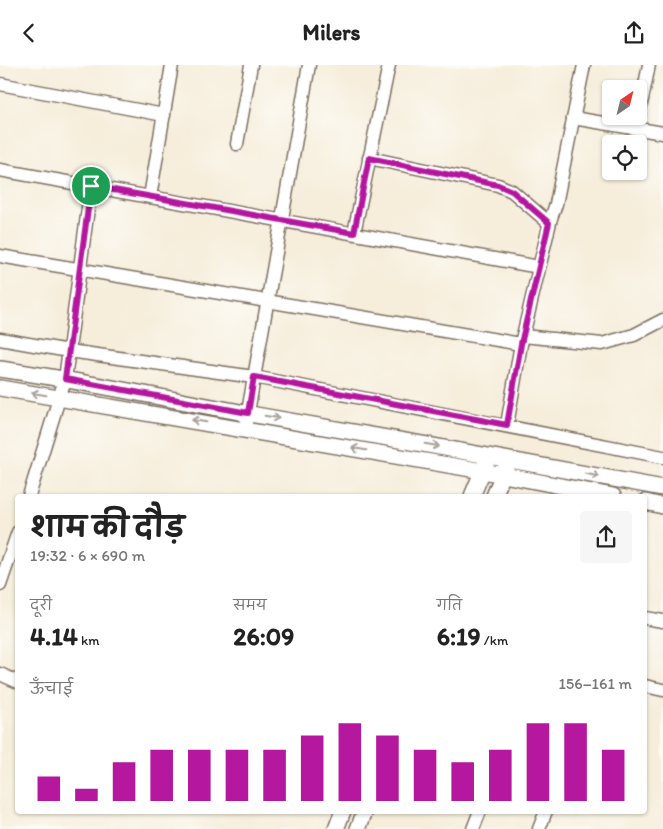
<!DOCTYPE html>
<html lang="hi">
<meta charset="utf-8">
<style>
body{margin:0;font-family:Itim,"Playpen Sans Deva",sans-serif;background:#f6f6f6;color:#222;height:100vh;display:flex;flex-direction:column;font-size:19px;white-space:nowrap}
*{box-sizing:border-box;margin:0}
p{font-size:16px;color:#767676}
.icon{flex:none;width:28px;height:28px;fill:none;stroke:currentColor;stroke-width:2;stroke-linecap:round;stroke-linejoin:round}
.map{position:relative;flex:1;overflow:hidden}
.sheet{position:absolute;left:15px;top:429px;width:632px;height:320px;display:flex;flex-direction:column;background:#fff;border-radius:5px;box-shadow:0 1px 4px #0004}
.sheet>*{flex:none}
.needle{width:32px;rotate:35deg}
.fabs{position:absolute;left:602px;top:15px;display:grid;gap:10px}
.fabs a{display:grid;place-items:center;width:45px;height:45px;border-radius:5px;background:#fff;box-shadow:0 1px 4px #0004;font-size:25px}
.pin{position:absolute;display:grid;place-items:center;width:42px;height:42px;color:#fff;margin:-21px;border:2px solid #fff;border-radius:50%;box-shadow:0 1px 5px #0007}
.round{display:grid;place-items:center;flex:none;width:52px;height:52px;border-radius:5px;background:#f6f6f6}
.headline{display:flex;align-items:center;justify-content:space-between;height:85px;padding:0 15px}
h1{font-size:28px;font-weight:700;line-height:38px}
.metrics{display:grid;grid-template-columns:repeat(3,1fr);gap:8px;height:85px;padding:5px 15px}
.metrics div{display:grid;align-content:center}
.metrics b{font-size:25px;font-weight:700}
.metrics small{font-size:14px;font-weight:400}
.metrics p{font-size:14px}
.chart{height:140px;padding:10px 15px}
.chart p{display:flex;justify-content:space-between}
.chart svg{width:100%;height:90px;margin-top:5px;stroke:#b5179e;stroke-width:6}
header{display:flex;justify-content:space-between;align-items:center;height:65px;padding:0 15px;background:#fff;font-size:22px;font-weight:700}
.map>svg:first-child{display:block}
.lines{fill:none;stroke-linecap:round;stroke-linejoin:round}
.minor-casing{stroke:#7c6e60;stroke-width:15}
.tertiary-casing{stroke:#7c6e60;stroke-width:18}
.minor{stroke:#fff;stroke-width:12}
.tertiary{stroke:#fff;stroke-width:15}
.oneway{stroke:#a79f9a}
.route-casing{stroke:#fff;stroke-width:10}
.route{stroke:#b5179e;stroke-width:6}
</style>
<header><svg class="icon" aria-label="back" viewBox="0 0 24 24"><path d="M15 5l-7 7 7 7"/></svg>Milers<svg class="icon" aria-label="share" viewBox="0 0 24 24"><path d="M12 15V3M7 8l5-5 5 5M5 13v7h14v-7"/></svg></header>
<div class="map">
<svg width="663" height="764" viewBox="0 0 663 764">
<rect width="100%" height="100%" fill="#fdfcf7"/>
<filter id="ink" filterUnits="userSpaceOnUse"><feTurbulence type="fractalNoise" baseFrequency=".02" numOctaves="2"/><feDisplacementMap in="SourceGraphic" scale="10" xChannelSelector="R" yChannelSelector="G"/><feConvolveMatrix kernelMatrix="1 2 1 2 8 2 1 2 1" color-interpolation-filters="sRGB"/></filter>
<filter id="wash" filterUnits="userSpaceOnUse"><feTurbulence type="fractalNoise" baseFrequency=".0096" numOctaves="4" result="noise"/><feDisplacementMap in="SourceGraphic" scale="20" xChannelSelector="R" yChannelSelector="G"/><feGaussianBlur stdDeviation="1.12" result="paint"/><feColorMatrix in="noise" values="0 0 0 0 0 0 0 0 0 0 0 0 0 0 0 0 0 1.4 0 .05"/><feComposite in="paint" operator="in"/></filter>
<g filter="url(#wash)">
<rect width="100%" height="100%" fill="#f6edda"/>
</g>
<g filter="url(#ink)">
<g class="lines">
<g class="minor-casing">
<g id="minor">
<path d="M0 19 164 50"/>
<path d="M573 53 663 68"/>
<path d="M636 64 649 0"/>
<path d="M237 79 251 0"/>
<path d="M369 93 498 120 512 126 549 158"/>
<path d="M0 105 539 202"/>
<path d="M150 132 172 0"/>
<path d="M354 168 389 0"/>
<path d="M0 191 521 279"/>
<path d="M523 271 602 279 634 270 663 255"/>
<path d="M0 274 69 286 254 312 663 392"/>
<path d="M507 360 521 279 551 153 556 139 584 0"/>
<path d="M245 364 309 0"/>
<path d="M29 431 65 314 91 121"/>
<path d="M0 520 18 467"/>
<path d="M645 553 663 556"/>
<path d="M0 609 18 617"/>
<path d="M645 621 663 625"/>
<path d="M473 764 480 746"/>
<path d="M539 764 546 746"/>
</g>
</g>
<g class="tertiary-casing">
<g id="tertiary">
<path d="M0 304C84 316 166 334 250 349 388 373 525 397 663 423"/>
<path d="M0 323 483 406 613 431"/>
<path d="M472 431 486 398"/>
<path d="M494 431 506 402"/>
<path d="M645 437 663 441"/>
<path d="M336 764 343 746"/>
<path d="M358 764 365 746"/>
</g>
</g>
<use href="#minor" class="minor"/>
<use href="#tertiary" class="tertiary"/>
</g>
<defs><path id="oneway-shaft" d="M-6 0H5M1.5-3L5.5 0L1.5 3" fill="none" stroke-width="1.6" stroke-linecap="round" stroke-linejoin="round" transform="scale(1.25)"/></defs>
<g class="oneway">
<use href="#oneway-shaft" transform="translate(39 329) rotate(-171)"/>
<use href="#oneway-shaft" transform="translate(272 352) rotate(10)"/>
<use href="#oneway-shaft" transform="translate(199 356) rotate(-170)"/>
<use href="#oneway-shaft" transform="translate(432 380) rotate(10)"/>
<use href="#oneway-shaft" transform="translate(359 384) rotate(-170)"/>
<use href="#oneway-shaft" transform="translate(592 410) rotate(11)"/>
</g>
</g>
<g class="lines" filter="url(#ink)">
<g class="route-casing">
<path id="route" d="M369 93 498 120 512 126 549 158 521 279 507 360 254 312 248 348 65 314 91 121 354 168Z"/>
</g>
<use href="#route" class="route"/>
</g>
</svg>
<div class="fabs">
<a><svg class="needle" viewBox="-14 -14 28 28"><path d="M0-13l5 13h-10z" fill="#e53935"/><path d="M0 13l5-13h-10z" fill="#767676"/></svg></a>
<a><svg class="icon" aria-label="locate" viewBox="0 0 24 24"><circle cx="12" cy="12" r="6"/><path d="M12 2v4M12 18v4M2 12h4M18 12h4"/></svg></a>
</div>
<div class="pin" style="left:91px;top:121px;background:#1e9e55"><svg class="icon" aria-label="arrive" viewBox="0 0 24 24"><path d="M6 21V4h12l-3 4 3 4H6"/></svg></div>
<section class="sheet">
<div class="headline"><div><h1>शाम की दौड़</h1><p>19:32 · 6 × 690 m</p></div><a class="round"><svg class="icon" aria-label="share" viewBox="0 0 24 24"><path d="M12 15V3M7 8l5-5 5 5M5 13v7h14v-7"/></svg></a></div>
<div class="metrics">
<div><p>दूरी</p><b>4.14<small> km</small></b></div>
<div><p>समय</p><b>26:09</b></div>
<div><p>गति</p><b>6:19<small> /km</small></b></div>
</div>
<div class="chart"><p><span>ऊँचाई</span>156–161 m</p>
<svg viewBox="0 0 160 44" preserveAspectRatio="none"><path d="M5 44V32M15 44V38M25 44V25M35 44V19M45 44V19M55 44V19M65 44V19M75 44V12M85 44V6M95 44V12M105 44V19M115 44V25M125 44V19M135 44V6M145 44V6M155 44V19"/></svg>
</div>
</section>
</div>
